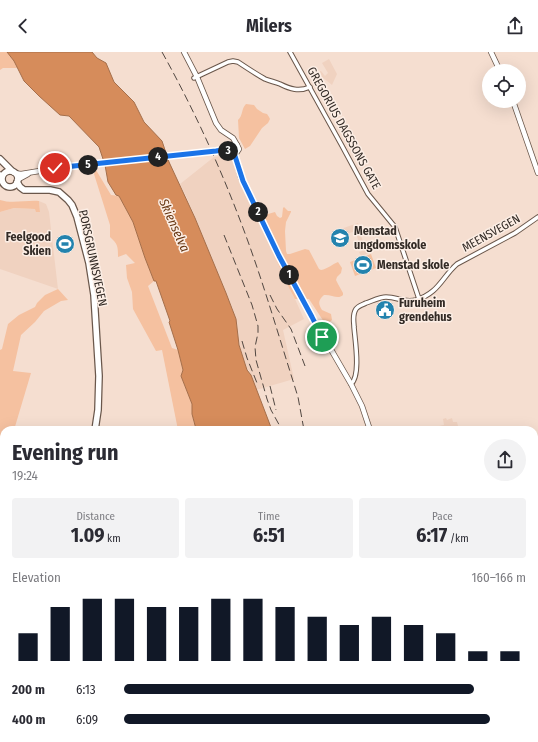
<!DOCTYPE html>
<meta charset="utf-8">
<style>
body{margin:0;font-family:"Fira Sans Condensed",sans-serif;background:#f2f2f3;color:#2b2b33;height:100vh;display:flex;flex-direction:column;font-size:15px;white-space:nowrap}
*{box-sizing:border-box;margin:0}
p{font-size:13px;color:#7c7c81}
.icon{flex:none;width:22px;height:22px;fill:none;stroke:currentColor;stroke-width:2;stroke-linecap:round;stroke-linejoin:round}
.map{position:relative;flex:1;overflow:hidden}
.panel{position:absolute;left:0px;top:374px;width:538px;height:316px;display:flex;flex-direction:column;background:#fff;border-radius:12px 12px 0 0;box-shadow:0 4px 16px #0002}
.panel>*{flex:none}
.tools{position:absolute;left:482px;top:12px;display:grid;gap:8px}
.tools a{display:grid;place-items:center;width:44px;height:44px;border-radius:50%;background:#fff;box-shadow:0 4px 16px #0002;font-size:20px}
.pin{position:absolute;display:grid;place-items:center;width:34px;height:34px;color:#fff;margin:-17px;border:2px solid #fff;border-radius:50%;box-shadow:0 1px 4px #0007}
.km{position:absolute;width:20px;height:20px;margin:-10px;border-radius:50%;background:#222;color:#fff;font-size:11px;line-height:20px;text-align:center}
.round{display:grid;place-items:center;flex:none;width:42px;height:42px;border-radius:21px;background:#f2f2f3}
.overview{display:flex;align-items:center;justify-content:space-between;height:68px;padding:0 12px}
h1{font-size:22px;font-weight:700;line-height:30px}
.stats{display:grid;grid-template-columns:repeat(3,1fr);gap:6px;height:68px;padding:4px 12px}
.stats div{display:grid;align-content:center;border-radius:4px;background:#f2f2f3;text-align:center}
.stats b{font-size:20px;font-weight:700}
.stats small{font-size:11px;font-weight:400}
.stats p{font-size:11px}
.chart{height:112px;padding:8px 12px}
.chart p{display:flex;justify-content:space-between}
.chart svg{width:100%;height:72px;margin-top:4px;stroke:#111827;stroke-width:6}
ul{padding:0 12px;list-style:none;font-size:13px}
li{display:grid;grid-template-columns:64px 48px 1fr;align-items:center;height:30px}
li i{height:10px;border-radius:5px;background:#111827}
header{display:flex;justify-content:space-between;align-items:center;height:52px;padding:0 12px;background:#fff;font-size:18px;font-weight:700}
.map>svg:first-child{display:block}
.built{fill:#f0d2c0}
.green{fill:#f5c1a0}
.water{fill:#d68c5b;stroke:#a56f4b}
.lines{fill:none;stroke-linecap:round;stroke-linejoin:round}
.stream{stroke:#a56f4b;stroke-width:1}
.minor-casing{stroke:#6a574b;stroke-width:5.5}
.major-casing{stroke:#6a574b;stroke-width:6}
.highway-casing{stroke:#6a574b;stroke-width:8}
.minor{stroke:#fff;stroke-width:3.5}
.major{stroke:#fff;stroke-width:4.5}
.highway{stroke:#fff;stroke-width:5.5}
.rail{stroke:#514741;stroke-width:1;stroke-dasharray:8 4;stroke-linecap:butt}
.major-bridge-casing{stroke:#6a574b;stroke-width:6;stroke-linecap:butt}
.major-bridge{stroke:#fff;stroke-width:4.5}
.route-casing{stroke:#fff;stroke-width:8}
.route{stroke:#1a73e8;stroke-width:5}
.labels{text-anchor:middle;stroke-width:3;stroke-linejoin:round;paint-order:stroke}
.street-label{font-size:12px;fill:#332b26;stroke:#fceee5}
.poi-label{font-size:12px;font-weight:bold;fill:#332b26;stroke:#fceee5;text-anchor:start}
.water-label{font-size:13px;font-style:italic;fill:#683713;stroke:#fceee5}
</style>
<header><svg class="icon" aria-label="back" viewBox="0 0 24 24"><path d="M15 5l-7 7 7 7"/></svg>Milers<svg class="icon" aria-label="share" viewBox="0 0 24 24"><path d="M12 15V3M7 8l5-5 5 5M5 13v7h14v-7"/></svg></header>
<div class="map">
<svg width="538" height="690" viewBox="0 0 538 690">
<rect width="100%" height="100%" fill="#f5ded0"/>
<g class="built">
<path d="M329 7 337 22 332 33 322 25 320 19H321L325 24 328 21 322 11Z"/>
<path d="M228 103 233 104 238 124 289 236 295 247 304 267 283 278 294 327 256 338 249 318H247L233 271 236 270 233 257 202 184 196 176 199 174 186 144 180 132 214 105Z"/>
<path d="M39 149 46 152 49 160 58 237 0 217V160L14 156 35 157 40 160Z"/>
<path d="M358 171 360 177 359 178 366 198 368 197 369 201 361 204 359 200 362 199 355 179 347 182 346 180 341 182 344 191 340 192 335 179Z"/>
<path d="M446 366 447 368 452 366 453 370H457L459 378H439V374L444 373 443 367Z"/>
</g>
<g class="green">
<path d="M0 0H7L14 9 18 16H3L0 18Z"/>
<path d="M246 52 254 53 257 57 263 61 267 62 269 65 270 67 268 71 262 76 250 94 245 97 239 86 238 68C243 64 241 57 246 52Z"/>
<path d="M96 118 111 143 119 144 133 170 145 206 154 229 148 234 172 296 178 298 183 318 181 324 192 352V362L194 371 198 378H178L162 298 156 299 133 257 132 240 127 226 126 213 135 211 126 202 118 205C118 195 118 192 110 185V173L94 122Z"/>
<path d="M0 148C12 152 26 148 39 149L40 160H36L35 157 14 156 0 160Z"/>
<path d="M284 155 288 159H291V160L286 170 285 179 286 199 287 202H290L305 197 309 198 319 217 321 218C328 217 332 212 338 210L342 216 341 221 337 225 336 228 338 232 343 241V243C338 248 331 242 324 243 318 248 318 252 322 258L331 262 332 268 326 273 309 247H295L289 236 254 159C263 155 261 159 268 162L275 160 277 164 280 166 282 165 283 156Z"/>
<path d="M371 202 376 216 355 224 350 210Z"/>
<path d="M58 237 68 248 61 249 44 259 35 270 21 283 13 319 31 321 14 378H4V405L3 408 0 407V298L2 297 8 272 19 263 35 255 37 251 45 243Z"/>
<path d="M534 513 538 514V591H534Z"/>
<rect x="0" y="584" width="4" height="90"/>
<path d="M534 619H538V690H537L534 678Z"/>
</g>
<g class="water">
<path d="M7 0H92L97 6 106 11 114 30 134 50 144 70 162 89 169 110 195 166 226 241 236 267 239 293 247 318 251 323 272 378H198L196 377 192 362V352L181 324 183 318 178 298 169 270 170 269 156 229H154L145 206 133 170 119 144 116 143 108 130 105 113 99 95 69 64 60 63 39 44 24 29 14 9Z"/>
<path d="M236 686H335L338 690H240Z"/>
</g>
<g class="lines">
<g class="stream">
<path d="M534 517 538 511"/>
<path d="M89 686 105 690"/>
<path d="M28 690 31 687 36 686"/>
<path d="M151 690 154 686"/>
</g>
<g class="minor-casing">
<g id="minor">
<path d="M290 0 341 92 368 142 395 175 419 247"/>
<path d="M194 26 228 10 233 9 238 10C247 16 256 22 265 27 270 29 275 30 280 32 290 37 299 40 310 35"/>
<path d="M0 122 3 123"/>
<path d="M0 127 2 129"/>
<path d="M351 332C361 324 355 288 354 275 354 270 352 263 356 257 358 254 362 253 366 251 372 249 380 245 386 245 398 245 403 251 416 248 439 241 442 225 457 212L515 181 538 165"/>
<path d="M534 424 538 423"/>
</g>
</g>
<g class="major-casing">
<g id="major">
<path d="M184 0 197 25 216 71 221 78 233 86 237 93"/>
<path d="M491 0 500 19"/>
<path d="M513 49 538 121"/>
<path d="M216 99 231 95 234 92 237 93 239 97 237 100 234 101 231 99V95"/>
<path d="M234 101 241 126 269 183 304 251 351 332 362 354 370 378"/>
<path d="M14 121 21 122 64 115"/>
<path d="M17 128 28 122"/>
<path d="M534 592 538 591"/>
<path d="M480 686 482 690"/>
</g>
</g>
<g class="highway-casing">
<g id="highway">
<path d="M0 107 12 119"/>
<circle cx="10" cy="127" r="8"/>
<path d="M17 130 20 135 24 138H50L59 140 68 148 72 153 77 165 89 211 94 243 99 324 98 358 95 378"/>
<path d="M115 686 116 690"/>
</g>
</g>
<use href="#minor" class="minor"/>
<use href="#major" class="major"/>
<use href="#highway" class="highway"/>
<g class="rail">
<path d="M162 0C192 54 218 110 240 168 260 220 276 275 293 329L298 345 304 378"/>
<path d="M224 183 252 253 258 274V281L255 295 256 308 267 347 271 358 282 378"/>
<path d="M270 243 277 257 291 277 305 314"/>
<path d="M242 289 247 306 257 331"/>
<path d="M270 334 276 358"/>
<path d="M404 686 406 690"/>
</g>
<g class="major-bridge-casing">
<path id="major-bridge" d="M64 115 216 99"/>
</g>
<use href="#major-bridge" class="major-bridge"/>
</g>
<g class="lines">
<g class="route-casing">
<path id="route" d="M55 116 216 99 222 98 234 101 243 129 279 204 312 265 322 285"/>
</g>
<use href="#route" class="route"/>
</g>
<defs>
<g id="school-disc" transform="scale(1)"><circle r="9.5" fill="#2383ae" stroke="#fceee5"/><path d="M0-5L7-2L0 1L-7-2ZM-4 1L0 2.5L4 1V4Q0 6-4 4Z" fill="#fff"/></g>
<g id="stadium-disc" transform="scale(1)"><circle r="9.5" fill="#2383ae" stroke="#fceee5"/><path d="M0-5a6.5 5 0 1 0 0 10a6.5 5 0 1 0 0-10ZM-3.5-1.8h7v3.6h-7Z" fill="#fff"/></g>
<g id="civic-disc" transform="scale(1)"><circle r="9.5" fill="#2383ae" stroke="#fceee5"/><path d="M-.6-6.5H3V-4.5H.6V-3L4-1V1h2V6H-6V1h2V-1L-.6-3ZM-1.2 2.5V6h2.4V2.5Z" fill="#fff"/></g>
</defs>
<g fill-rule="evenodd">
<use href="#school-disc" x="340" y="186"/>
<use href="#stadium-disc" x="65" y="192"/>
<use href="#stadium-disc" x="363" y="213"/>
<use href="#civic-disc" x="385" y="258"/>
</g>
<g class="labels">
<g class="street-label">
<text transform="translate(344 76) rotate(61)" y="4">GREGORIUS DAGSSONS GATE</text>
<text transform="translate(491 181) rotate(-29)" y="4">MEENSVEGEN</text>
<text transform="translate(93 206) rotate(78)" y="4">PORSGRUNNSVEGEN</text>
</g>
<g class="poi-label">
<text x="354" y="183">Menstad<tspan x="354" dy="14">ungdomsskole</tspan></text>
<text x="51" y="189" text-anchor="end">Feelgood<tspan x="51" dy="14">Skien</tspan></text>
<text x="377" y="217">Menstad skole</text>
<text x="399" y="255">Furuheim<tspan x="399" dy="14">grendehus</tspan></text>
</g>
<g class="water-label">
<text transform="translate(175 173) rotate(66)" y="5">Skienselva</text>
</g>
</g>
</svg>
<div class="tools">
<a><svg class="icon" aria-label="locate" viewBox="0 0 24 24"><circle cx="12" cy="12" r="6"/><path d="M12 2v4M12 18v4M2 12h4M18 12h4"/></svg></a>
</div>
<div class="pin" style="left:322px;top:285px;background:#1e9e55"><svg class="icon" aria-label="arrive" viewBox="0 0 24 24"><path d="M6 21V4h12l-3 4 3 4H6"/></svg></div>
<div class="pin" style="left:55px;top:116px;background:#d93025"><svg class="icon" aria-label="check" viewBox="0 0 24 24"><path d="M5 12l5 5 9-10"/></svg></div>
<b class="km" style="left:289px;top:223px">1</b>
<b class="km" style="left:258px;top:160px">2</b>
<b class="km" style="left:228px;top:99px">3</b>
<b class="km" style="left:158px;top:105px">4</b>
<b class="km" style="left:88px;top:113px">5</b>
<section class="panel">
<div class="overview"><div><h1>Evening run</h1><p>19:24</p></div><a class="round"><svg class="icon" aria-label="share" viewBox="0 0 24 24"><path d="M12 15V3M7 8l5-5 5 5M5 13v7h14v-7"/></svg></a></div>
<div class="stats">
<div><p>Distance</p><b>1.09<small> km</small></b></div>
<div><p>Time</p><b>6:51</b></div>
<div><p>Pace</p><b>6:17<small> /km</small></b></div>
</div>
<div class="chart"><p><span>Elevation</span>160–166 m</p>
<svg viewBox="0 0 160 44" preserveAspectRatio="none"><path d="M5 44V27M15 44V11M25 44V6M35 44V6M45 44V11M55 44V11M65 44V6M75 44V6M85 44V11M95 44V17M105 44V22M115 44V17M125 44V22M135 44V27M145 44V38M155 44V38"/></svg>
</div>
<ul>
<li><b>200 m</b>6:13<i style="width:87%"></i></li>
<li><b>400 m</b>6:09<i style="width:91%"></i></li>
</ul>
</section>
</div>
